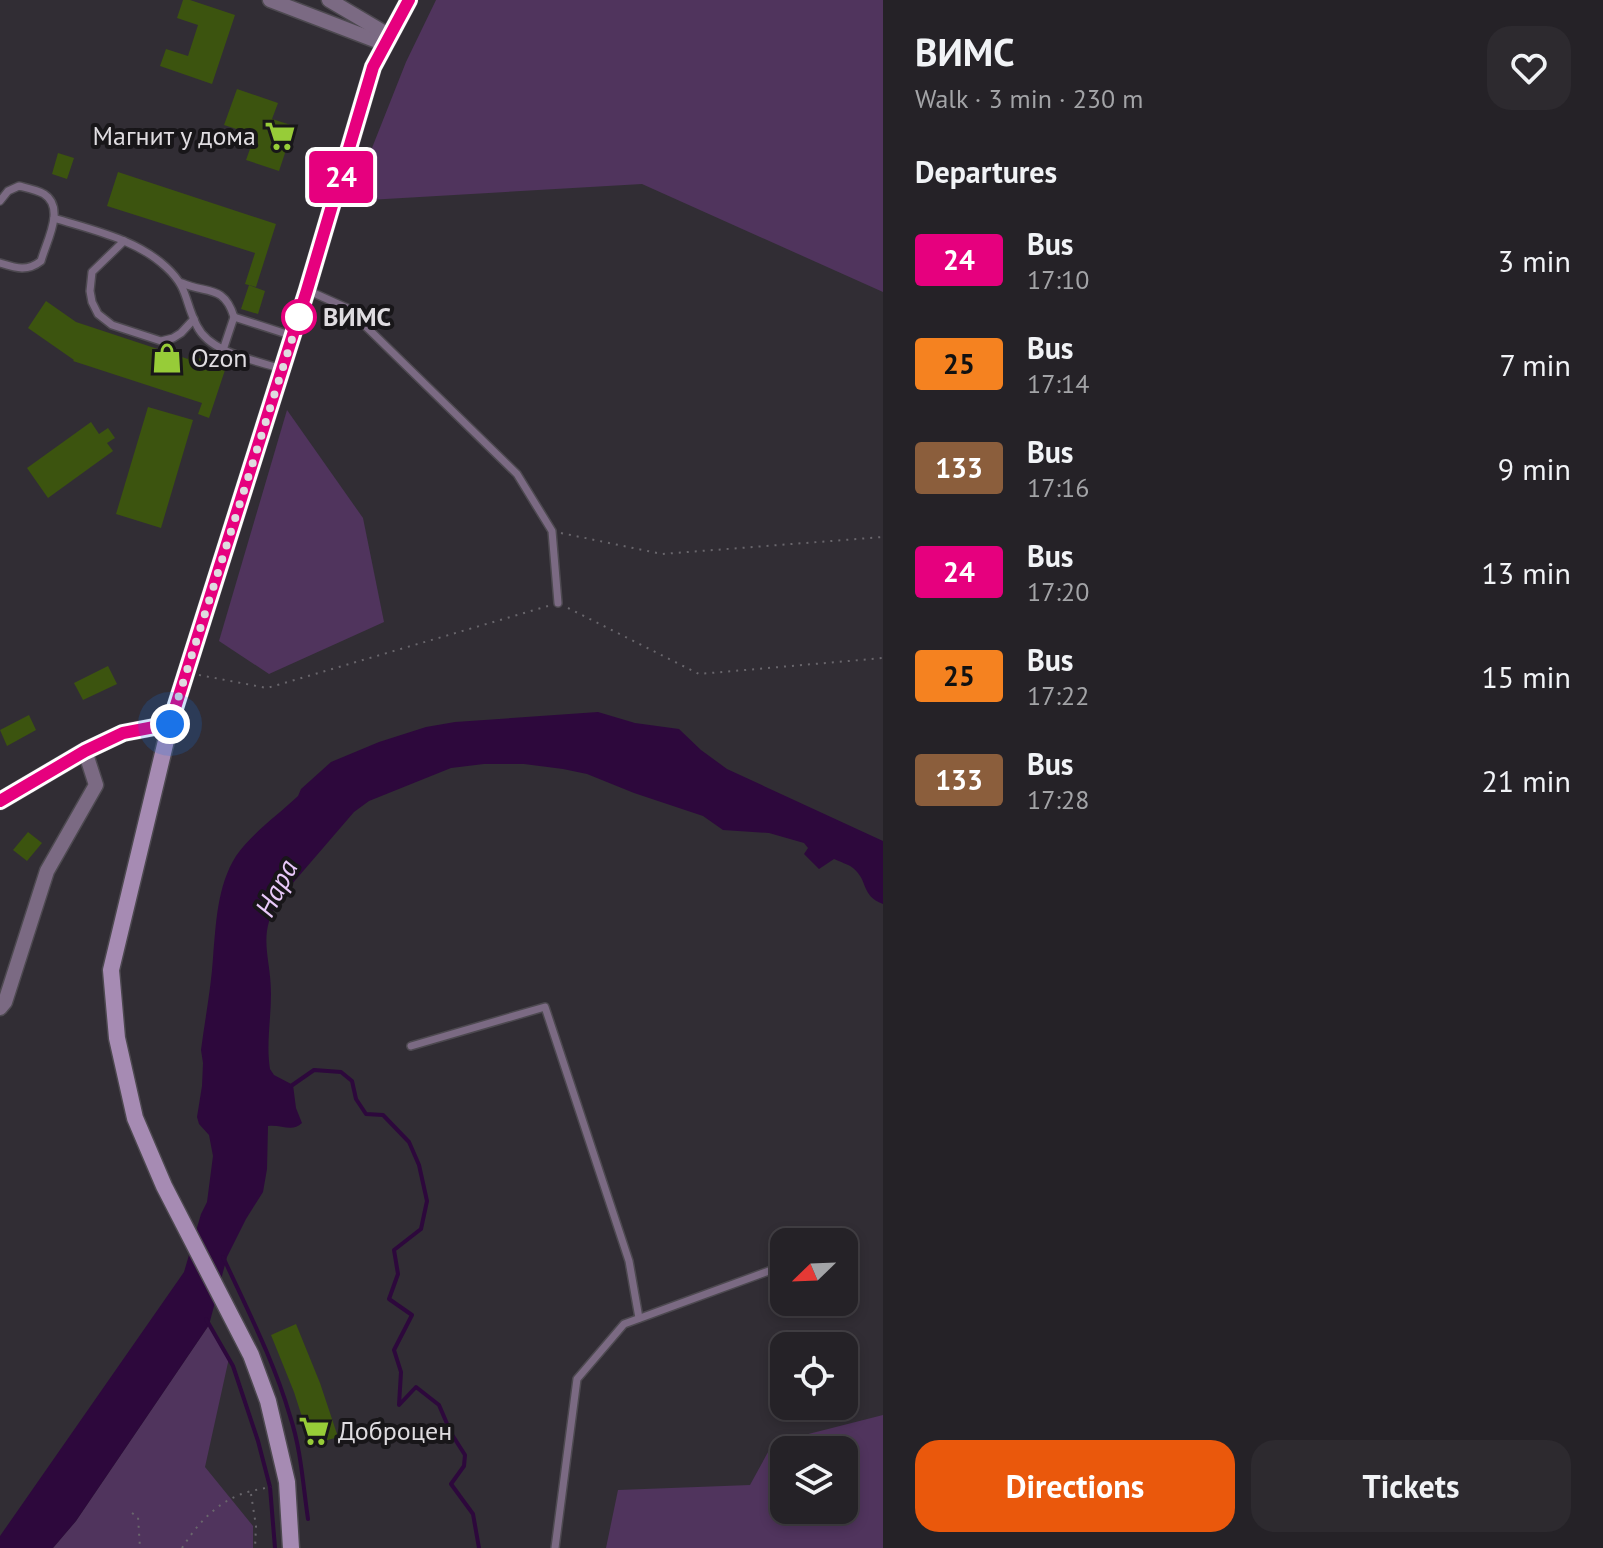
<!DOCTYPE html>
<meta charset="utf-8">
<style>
body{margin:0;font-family:"PT Sans",sans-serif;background:#2d2a2f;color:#f1f3f6;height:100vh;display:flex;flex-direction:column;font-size:30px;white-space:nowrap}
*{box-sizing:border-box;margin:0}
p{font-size:26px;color:#a3a4a7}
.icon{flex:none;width:44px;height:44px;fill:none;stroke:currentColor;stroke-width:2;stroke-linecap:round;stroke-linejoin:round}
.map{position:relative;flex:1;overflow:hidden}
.sheet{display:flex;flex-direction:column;background:#252227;width:720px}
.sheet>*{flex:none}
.badge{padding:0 16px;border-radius:6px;font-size:28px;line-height:52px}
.needle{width:52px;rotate:247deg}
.buttons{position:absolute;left:770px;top:1228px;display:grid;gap:16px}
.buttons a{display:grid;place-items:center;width:88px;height:88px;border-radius:16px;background:#252227;box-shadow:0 4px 12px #0003,0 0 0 2px #423f44;font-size:40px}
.you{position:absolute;width:40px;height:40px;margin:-20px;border:6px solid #fff;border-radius:50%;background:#1a73e8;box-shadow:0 0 0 12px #1a73e833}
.map>.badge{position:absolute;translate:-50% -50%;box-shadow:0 0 0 4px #fff}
h2{padding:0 32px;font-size:30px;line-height:72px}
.round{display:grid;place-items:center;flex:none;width:84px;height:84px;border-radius:24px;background:#2d2a2f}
.headline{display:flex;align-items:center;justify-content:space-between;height:136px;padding:0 32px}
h1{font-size:38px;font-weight:700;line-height:60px}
.primary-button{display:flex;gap:16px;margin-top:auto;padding:16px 32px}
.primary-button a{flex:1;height:92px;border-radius:24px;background:#ea580c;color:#fff;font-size:32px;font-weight:700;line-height:92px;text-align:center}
.primary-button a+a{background:#2d2a2f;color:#f1f3f6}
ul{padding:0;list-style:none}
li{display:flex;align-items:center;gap:24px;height:104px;padding:0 32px}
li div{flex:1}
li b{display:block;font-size:30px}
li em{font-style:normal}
li .badge{min-width:88px;font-weight:700;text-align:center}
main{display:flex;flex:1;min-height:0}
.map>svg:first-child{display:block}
.green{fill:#50345d;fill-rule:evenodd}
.water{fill:#2d083c}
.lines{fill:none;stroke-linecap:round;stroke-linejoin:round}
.stream{stroke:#2d083c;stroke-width:4}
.building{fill:#3c540f}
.lane-casing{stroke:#4d4950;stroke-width:10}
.street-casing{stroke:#4d4950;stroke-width:17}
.secondary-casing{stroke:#4d4950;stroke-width:19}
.path{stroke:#69666c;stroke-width:2;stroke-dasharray:2 6;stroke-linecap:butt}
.lane{stroke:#7b6a83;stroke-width:7}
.street{stroke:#7b6a83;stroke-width:14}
.secondary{stroke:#a68bb3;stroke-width:16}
.line-casing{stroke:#fff;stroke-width:18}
.line{stroke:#e6007e;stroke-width:12}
.walk{stroke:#dfdce0;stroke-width:8;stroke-dasharray:0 14.4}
.stop-dot{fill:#fff;stroke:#e6007e;stroke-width:4}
.labels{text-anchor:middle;stroke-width:8;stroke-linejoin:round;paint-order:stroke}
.poi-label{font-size:26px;fill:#dfdce0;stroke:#181619;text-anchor:start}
.stop-label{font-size:26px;font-weight:bold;fill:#dfdce0;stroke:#181619;text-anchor:start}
.water-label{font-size:28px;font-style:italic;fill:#e9c9fa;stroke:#181619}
</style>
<main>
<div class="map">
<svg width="883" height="1548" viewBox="0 0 883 1548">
<rect width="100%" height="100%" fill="#312d34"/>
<g class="green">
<polygon points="436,0 883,0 883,292 642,184 351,201 406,62"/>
<polygon points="287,410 363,518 384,622 269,674 219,641"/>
<polygon points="209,1325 229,1358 205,1467 253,1526 253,1548 53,1548 76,1521"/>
<path d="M883,1415V1548H606L618,1490L750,1485L773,1443ZM844,1450V1510H784V1450Z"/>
</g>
<path class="water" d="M598,712L635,723L679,729L701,750L727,769L883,841V904C860,895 869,881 853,868C848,864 840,862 834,859L819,869L804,854L808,848L804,843L769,833L723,830L703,816L634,793L587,774L563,769L524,764H484L451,768L369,801L354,812L280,898C256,936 271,955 271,994C271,1019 266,1045 270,1069L274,1075L293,1085L296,1108L302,1123C292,1133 281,1124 268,1126L267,1169L263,1192L246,1219L227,1257L209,1325L76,1521L53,1548H0V1536L184,1272L201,1214L207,1202L213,1156L209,1135L199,1124L197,1117L202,1086L203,1063L201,1050C205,1019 211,989 213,958C216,924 217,886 236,856C252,833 278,815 298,796L301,789L331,762L379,742L426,727L455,722Z"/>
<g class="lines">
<g class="stream">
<polyline points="291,1086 314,1070 341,1072 352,1081 356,1099 366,1114 383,1115 409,1142 419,1165 427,1201 421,1229 394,1250 398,1274 389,1299 412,1315 394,1350 401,1372 399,1405 416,1387 439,1405 451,1433 465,1455 464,1466 451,1484 473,1514 479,1548"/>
<path d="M223,1257C247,1309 274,1361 290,1416C301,1449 303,1485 308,1519"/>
<polyline points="206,1319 233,1366 258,1441 270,1487 275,1548"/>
</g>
</g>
<g class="building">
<polygon points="183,0 190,0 235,15 212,84 160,66 166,49 188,56 198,25 177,18"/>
<polygon points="237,89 278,103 272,119 294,126 279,171 246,160 255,135 224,125"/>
<polygon points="58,153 74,158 67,179 52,174"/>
<polygon points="118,172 276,224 256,287 245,284 255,253 107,206"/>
<polygon points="249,285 265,291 258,314 241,309"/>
<polygon points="46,301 76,322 188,359 189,355 226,367 209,418 198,414 202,403 73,361 74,360 28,328"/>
<polygon points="148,407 193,420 161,528 116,514"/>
<polygon points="91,422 99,434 108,428 115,438 107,443 113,451 48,498 27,468"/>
<polygon points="108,666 117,684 83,700 74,683"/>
<polygon points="29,715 36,730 7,746 0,730"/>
<polygon points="28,832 42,843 27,861 13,850"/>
<polygon points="296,1324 320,1383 338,1437 311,1445 294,1392 271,1335"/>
</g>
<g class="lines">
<g class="lane-casing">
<g id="lane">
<path d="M0,201L8,191L19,186C27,188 37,190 44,194C66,208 46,242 41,261C27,272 16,268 0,263"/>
<path d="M54,218C92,230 136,239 166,267C189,288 184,301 197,326C210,353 255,360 282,369"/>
<polyline points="124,241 92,272 90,291 92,302 98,314 112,325 161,341 173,338 181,333 194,319"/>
<path d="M182,283C206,294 224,284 234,317"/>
<polyline points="307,290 347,308 517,474 552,531 558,603"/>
<polyline points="223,350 234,317 293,336"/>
<polyline points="411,1046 545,1007 629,1261 639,1318"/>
<polyline points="555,1548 577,1379 624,1324 777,1268"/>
</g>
</g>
<g class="street-casing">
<g id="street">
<polyline points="270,0 385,44"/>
<polyline points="329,0 390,36"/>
<polyline points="0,1008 5,1002 47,871 96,785 85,751"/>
</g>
</g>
<g class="secondary-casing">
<g id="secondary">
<polyline points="170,724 111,970 117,1038 135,1118 164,1186 251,1355 268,1401 287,1482 291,1548"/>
<polyline points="0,801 85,751 123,733 170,724 307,290 373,67 409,0"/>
</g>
</g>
<g class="path">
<polyline points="561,533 662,554 883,537"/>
<polyline points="568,608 699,674 883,658"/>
<polyline points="199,675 267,688 548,606"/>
<polyline points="251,1494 256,1526 255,1548"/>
<polyline points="132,1513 138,1517 140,1548"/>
<path d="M182,1548C196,1526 214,1505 239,1495C249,1491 260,1489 271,1487"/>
</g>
<use href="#lane" class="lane"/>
<use href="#street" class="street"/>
<use href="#secondary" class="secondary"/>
</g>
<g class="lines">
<g class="line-casing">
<polyline id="line" points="0,801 85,751 123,733 170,724 307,290 373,67 409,0"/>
</g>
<use href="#line" class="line"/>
<polyline class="walk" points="170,724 299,317"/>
</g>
<defs>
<g id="supermarket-bare" transform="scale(2.4)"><path d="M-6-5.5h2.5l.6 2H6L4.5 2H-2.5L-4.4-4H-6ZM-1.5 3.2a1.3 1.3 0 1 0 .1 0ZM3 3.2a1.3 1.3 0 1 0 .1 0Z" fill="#97cc38" stroke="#181619" stroke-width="2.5" paint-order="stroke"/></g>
<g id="shop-bare" transform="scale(2.4)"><path d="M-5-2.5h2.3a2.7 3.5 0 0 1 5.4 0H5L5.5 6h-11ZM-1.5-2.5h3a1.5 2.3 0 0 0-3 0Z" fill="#97cc38" stroke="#181619" stroke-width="2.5" paint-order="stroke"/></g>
</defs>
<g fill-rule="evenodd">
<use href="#supermarket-bare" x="280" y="136"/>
<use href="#shop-bare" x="167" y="358"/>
<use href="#supermarket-bare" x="314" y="1431"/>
</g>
<circle class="stop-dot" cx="299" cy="317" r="16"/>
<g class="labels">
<g class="poi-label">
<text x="256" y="145" text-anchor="end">Магнит у дома</text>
<text x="191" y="367">Ozon</text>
<text x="338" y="1440">Доброцен</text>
</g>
<g class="stop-label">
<text x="323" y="326">ВИМС</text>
</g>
<g class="water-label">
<text transform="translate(276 888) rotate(-63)" y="10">Нара</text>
</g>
</g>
</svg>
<div class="buttons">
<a><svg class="needle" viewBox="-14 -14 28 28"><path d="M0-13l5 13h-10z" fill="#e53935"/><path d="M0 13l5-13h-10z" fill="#a3a4a7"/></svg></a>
<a><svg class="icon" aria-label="locate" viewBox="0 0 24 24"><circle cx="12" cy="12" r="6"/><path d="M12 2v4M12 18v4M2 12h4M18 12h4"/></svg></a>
<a><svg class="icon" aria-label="layers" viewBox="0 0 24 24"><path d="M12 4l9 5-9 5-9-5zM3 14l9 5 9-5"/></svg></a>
</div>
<div class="you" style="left:170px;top:724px"></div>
<b class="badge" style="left:341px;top:177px;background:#e6007e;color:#fff">24</b>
</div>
<section class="sheet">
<div class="headline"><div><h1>ВИМС</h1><p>Walk · 3 min · 230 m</p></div><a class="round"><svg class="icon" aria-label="heart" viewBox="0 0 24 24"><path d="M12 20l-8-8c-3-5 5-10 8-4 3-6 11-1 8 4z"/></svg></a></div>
<h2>Departures</h2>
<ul>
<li><span class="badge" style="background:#e6007e;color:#fff">24</span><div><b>Bus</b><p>17:10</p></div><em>3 min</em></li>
<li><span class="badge" style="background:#f58220;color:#111">25</span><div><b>Bus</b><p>17:14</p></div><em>7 min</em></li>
<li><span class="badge" style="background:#8b5e3c;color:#fff">133</span><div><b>Bus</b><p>17:16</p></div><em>9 min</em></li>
<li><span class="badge" style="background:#e6007e;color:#fff">24</span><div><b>Bus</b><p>17:20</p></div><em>13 min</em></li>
<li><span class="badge" style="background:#f58220;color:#111">25</span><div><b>Bus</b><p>17:22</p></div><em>15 min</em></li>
<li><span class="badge" style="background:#8b5e3c;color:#fff">133</span><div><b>Bus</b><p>17:28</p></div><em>21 min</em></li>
</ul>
<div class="primary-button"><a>Directions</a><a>Tickets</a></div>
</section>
</main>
